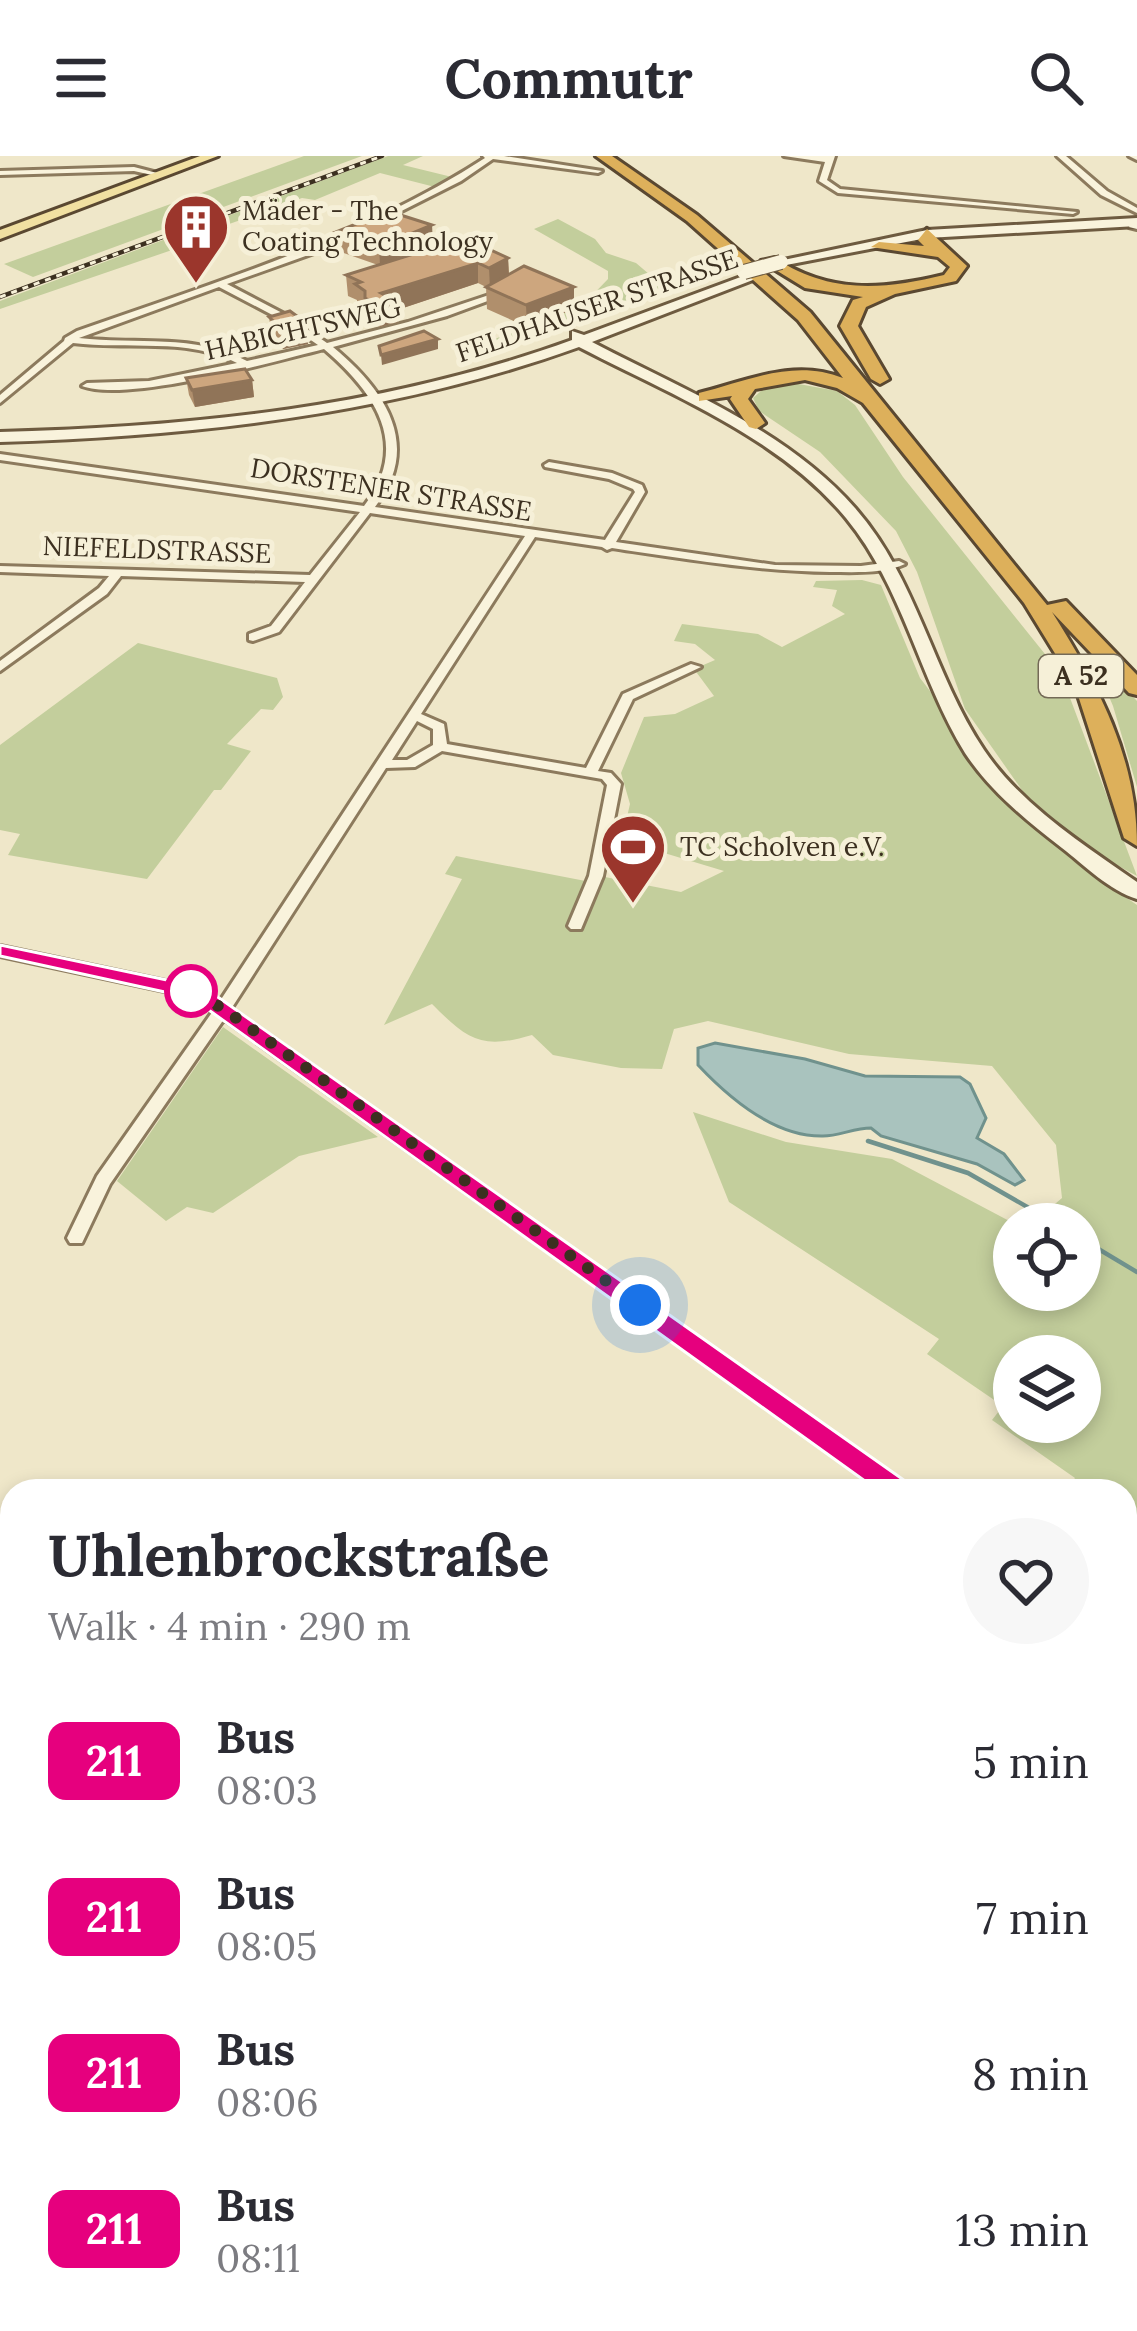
<!DOCTYPE html>
<meta charset="utf-8">
<style>
body{margin:0;font-family:Lora,serif;background:#f7f7f7;color:#2b2b33;height:100vh;display:flex;flex-direction:column;font-size:45px;white-space:nowrap}
*{box-sizing:border-box;margin:0}
p{font-size:39px;color:#7c7c81}
.icon{flex:none;width:66px;height:66px;fill:none;stroke:currentColor;stroke-width:2;stroke-linecap:round;stroke-linejoin:round}
.map{position:relative;flex:1;overflow:hidden}
.sheet{position:absolute;left:0px;top:1323px;width:1137px;height:852px;display:flex;flex-direction:column;background:#fff;border-radius:36px 36px 0 0;box-shadow:0 6px 18px #0003}
.sheet>*{flex:none}
.badge{padding:0 24px;border-radius:18px;font-size:42px;line-height:78px}
.fabs{position:absolute;left:993px;top:1047px;display:grid;gap:24px}
.fabs a{display:grid;place-items:center;width:108px;height:108px;border-radius:50%;background:#fff;box-shadow:0 6px 18px #0003;font-size:60px}
.you{position:absolute;width:60px;height:60px;margin:-30px;border:9px solid #fff;border-radius:50%;background:#1a73e8;box-shadow:0 0 0 18px #1a73e833}
.map>.badge{position:absolute;translate:-50% -50%;box-shadow:0 0 0 6px #fff}
.round{display:grid;place-items:center;flex:none;width:126px;height:126px;border-radius:63px;background:#f7f7f7}
.head{display:flex;align-items:center;justify-content:space-between;height:204px;padding:0 48px}
h1{font-size:57px;font-weight:700;line-height:90px}
ul{padding:0;list-style:none}
li{display:flex;align-items:center;gap:36px;height:156px;padding:0 48px}
li div{flex:1}
li b{display:block;font-size:45px}
li em{font-style:normal}
li .badge{min-width:132px;font-weight:700;text-align:center}
header{display:flex;justify-content:space-between;align-items:center;height:156px;padding:0 48px;background:#fff;font-size:54px;font-weight:700}
.map>svg:first-child{display:block}
.green{fill:#c3ce9c;fill-rule:evenodd}
.water{fill:#a9c3be;stroke:#70928d;stroke-width:3}
.lines{fill:none;stroke-linecap:round;stroke-linejoin:round}
.stream{stroke:#70928d;stroke-width:4.5}
.street-casing{stroke:#8c7a5d;stroke-width:6}
.secondary-casing{stroke:#6e5b40;stroke-width:6}
.primary-casing{stroke:#5a4831;stroke-width:6}
.highway-casing{stroke:#5a4831;stroke-width:6}
.street{fill:#f9f3dc;fill-rule:evenodd}
.secondary{fill:#f9f3dc;fill-rule:evenodd}
.primary{fill:#f1e0a1;fill-rule:evenodd}
.highway{fill:#ddb05b;fill-rule:evenodd}
.rail-casing{stroke:#3c3020;stroke-width:4.5}
.rail{stroke:#f6f0d8;stroke-width:3;stroke-dasharray:6;stroke-linecap:butt}
.secondary-bridge-casing{stroke:#6e5b40;stroke-width:16;stroke-linecap:butt}
.secondary-bridge{stroke:#f9f3dc;stroke-width:14}
.wall{fill:#b08f6c}
.shaded-wall{fill:#907458}
.building{fill:#cda67e;stroke:#907458;stroke-width:3}
.line{fill:#e6007e;stroke:#fff;stroke-width:3}
.walk{stroke:#3c3020;stroke-width:12;stroke-dasharray:0 21.6}
.stop-dot{fill:#fff;stroke:#e6007e;stroke-width:6}
.labels{text-anchor:middle;stroke-width:10;stroke-linejoin:round;paint-order:stroke}
.far-poi-label{font-size:27px;fill:#3c3020;stroke:#f6f0d8;text-anchor:start}
.far-street-label{font-size:27px;fill:#3c3020;stroke:#f6f0d8}
.shield{fill:#f6f0d8;stroke:#746a57;stroke-width:3}
.shield-label{font-size:27px;font-weight:bold;fill:#3c3020}
</style>
<header><svg class="icon" aria-label="menu" viewBox="0 0 24 24"><path d="M4 6h16M4 12h16M4 18h16"/></svg>Commutr<svg class="icon" aria-label="search" viewBox="0 0 24 24"><circle cx="10" cy="10" r="6"/><path d="M15 15l6 6"/></svg></header>
<div class="map">
<svg width="1137" height="2175" viewBox="0 0 1137 2175">
<rect width="100%" height="100%" fill="#efe7c9"/>
<g class="green">
<polygon points="304,0 362,0 33,121 4,108"/>
<polygon points="388,0 423,0 403,9 452,21 435,31 380,17 315,44 302,42 201,78 207,82 0,153 0,145"/>
<polygon points="558,63 595,83 606,97 636,107 656,124 725,102 730,105 470,204 467,201 482,195 476,190 582,150 608,123 608,115 534,73"/>
<polygon points="788,226 837,235 855,249 903,321 1061,518 1137,720 1085,692 1024,637 965,553 917,416 896,375 820,296 759,255 753,242 767,230"/>
<path d="M862,424L881,429L920,522L1033,669L1076,707L1137,749V1467L1125,1458V1335H1066L1075,1322L992,1264L1003,1250L927,1198L939,1183L729,1046L693,956L786,986L892,1003L1015,1068L1014,1134H1080V1068H1031L1062,1042L1056,989L992,910L849,898L708,865L674,873L662,913L621,912L553,899L532,879C481,894 468,884 432,848L384,869L462,723L445,718L456,700L601,728L605,721L681,736L724,715L661,696L617,704L630,648L621,617L644,561L675,558L714,540L694,513L715,504L695,488L674,485L682,468L758,478L782,491L845,458L832,450L837,434L813,431L816,425ZM1014,1200H1080V1266H1014Z"/>
<polygon points="138,487 277,522 283,541 273,554 261,553 227,588 251,595 221,634 214,634 147,723 8,699 20,678 0,674 0,589"/>
<polygon points="1091,498 1137,545 1137,631 1113,550"/>
<polygon points="223,871 378,981 299,1000 213,1057 187,1051 166,1065 117,1025"/>
</g>
<path class="water" d="M715,887L805,903L865,920L960,921L970,928L986,962L977,982L1004,998L1024,1024L1015,1029L977,1008L881,980L871,972C854,972 839,980 823,980C774,981 729,942 698,909V892Z"/>
<g class="lines">
<g class="stream">
<polyline points="868,985 968,1017 1057,1068"/>
<polyline points="1080,1082 1137,1116"/>
</g>
<g class="street-casing">
<g id="street">
<path d="M483,0H504L602,15L598,17L493,3L461,25L328,92L227,128L288,160L327,187L408,166L504,134L512,136L447,160L333,191C385,234 423,289 375,351L605,384L635,336L633,333L609,323L545,311L544,309L549,306L612,317L642,329L645,336L616,386L775,409L861,410L899,405L905,408C883,418 854,416 830,416C757,415 685,403 612,392L607,394L602,391L535,381L421,558L444,568L447,588L586,612L623,538L691,508L701,511L633,543L598,615L611,617L621,628L603,720L581,773H571L568,770L589,720L607,629L602,623L442,595L415,611L386,612L231,853L906,1329L909,1335H883L224,863L110,1028L82,1087H70L67,1082L97,1020L213,855L193,841L0,800V790L198,832L220,845L525,380L370,357L279,476L253,485L249,484V478L271,470L305,426L121,420L107,438L0,515V505L99,432L109,420L0,416V410L310,419L360,356L0,304V298L364,350C412,288 374,236 324,193C272,206 127,247 82,230L87,227L149,225L237,207C188,181 127,194 73,187L0,247V239L64,185L65,182L77,175C216,126 360,83 485,2ZM219,131L282,164L318,189L247,205C195,177 136,189 79,182ZM417,565L433,573V589L407,604H392Z"/>
<polygon points="784,0 835,0 827,24 840,33 1077,56 1073,58 838,37 819,25 825,6"/>
<polygon points="1057,0 1066,0 1107,35 1137,52 1137,57 1101,39"/>
<polygon points="1129,0 1137,0 1137,4"/>
<polygon points="134,11 165,19 161,21 134,15 0,19 0,15"/>
<polygon points="1137,67 1137,73 1129,71 1130,69"/>
<polygon points="1125,1489 1137,1495 1137,1519 1125,1512"/>
</g>
</g>
<g class="secondary-casing">
<g id="secondary">
<polygon points="1137,62 1137,70 927,82 781,110 774,106 927,74"/>
<path d="M746,119L758,122L592,186C683,234 786,273 855,352C917,422 933,518 984,594C1021,649 1084,689 1137,726V743C1110,735 1084,709 1062,692C1027,665 990,635 965,597C919,522 903,431 846,362C778,280 671,239 579,191C393,258 197,280 0,286V276C194,271 388,251 572,184V175L584,179Z"/>
</g>
</g>
<g class="primary-casing">
<polygon id="primary" points="200,0 218,0 0,83 0,74"/>
</g>
<g class="highway-casing">
<g id="highway">
<path d="M596,0H612L697,59L810,156L1047,449L1066,445L1137,519V539L1129,537L1052,456C1098,529 1137,601 1137,690L1124,682L1075,530L1024,447L863,247L837,232L805,224L755,233L748,243L765,267L756,273L749,271L730,243L732,240L699,245V237C747,225 794,202 843,222L798,164L687,65Z"/>
<path d="M927,73L967,110L956,125L895,138L866,151L858,170L889,223L880,228L871,223L840,170L853,144L863,141L805,132L761,105L775,102C829,138 883,134 944,119L950,111L938,101L871,91L879,86L924,90L918,84Z"/>
</g>
</g>
<use href="#street" class="street"/>
<use href="#secondary" class="secondary"/>
<use href="#primary" class="primary"/>
<use href="#highway" class="highway"/>
<g class="rail-casing">
<polyline id="rail" points="0,141 382,0"/>
</g>
<use href="#rail" class="rail"/>
<g class="secondary-bridge-casing">
<polyline id="secondary-bridge" points="744,116 781,106"/>
</g>
<use href="#secondary-bridge" class="secondary-bridge"/>
</g>
<g class="wall">
<polygon points="336,76 433,87 392,105 508,102 509,118 574,153 527,171 487,153 486,131 478,127 397,154 398,166 380,171 367,164 366,155 357,149 357,144 348,140 346,119 378,109 338,95"/>
<polygon points="269,161 308,188 283,193 272,183"/>
<polygon points="186,222 252,224 254,241 195,251 189,239"/>
<polygon points="1137,1694 1137,1980 1125,2000 1125,1711"/>
</g>
<g class="shaded-wall">
<polygon points="432,69 433,87 380,109 379,91"/>
<polygon points="508,102 509,123 490,133 489,112"/>
<polygon points="478,107 478,127 397,154 398,166 380,171 378,149 381,137"/>
<polygon points="574,131 574,153 527,171 526,149"/>
<polygon points="305,166 308,188 283,193 280,171"/>
<polygon points="438,183 438,193 382,209 381,199"/>
<polygon points="252,224 254,241 195,251 192,234"/>
</g>
<g class="building">
<polygon points="388,55 432,69 379,91 336,76"/>
<polygon points="465,82 508,102 489,112 478,107 381,137 396,145 378,149 365,142 365,135 355,128 361,126 346,119"/>
<polygon points="524,110 574,131 526,149 486,131"/>
<polygon points="290,155 305,166 280,171 269,161"/>
<polygon points="424,175 438,183 381,199 379,190"/>
<polygon points="245,213 252,224 192,234 186,222"/>
<polygon points="1137,1701 1137,1980 1125,2000 1125,1719"/>
</g>
<polygon class="line" points="0,789 205,832 908,1327 912,1335 908,1343 890,1343 192,842 0,800"/>
<g class="lines">
<polyline class="walk" points="191,835 185,833 222,852 640,1149"/>
</g>
<defs>
<g id="building-pin" transform="scale(3.45)"><path d="M0 17L-7.5 6A9.5 9.5 0 1 1 7.5 6Z" fill="#9b362c" stroke="#f6f0d8"/><path d="M-4-6H4V6H1V3H-1V6H-4ZM-2.5-4.3h1.7v1.8h-1.7ZM.8-4.3h1.7v1.8H.8ZM-2.5-1h1.7V.8h-1.7ZM.8-1h1.7V.8H.8Z" fill="#fff"/></g>
<g id="stadium-pin" transform="scale(3.45)"><path d="M0 17L-7.5 6A9.5 9.5 0 1 1 7.5 6Z" fill="#9b362c" stroke="#f6f0d8"/><path d="M0-5a6.5 5 0 1 0 0 10a6.5 5 0 1 0 0-10ZM-3.5-1.8h7v3.6h-7Z" fill="#fff"/></g>
</defs>
<g fill-rule="evenodd">
<use href="#building-pin" x="196" y="71"/>
<use href="#stadium-pin" x="633" y="691"/>
</g>
<circle class="stop-dot" cx="191" cy="835" r="24"/>
<g class="labels">
<g class="far-poi-label">
<text x="242" y="64">Mäder - The<tspan x="242" dy="31">Coating Technology</tspan></text>
<text x="680" y="700">TC Scholven e.V.</text>
</g>
<g class="far-street-label">
<text transform="translate(597 150) rotate(-19)" y="9">FELDHAUSER STRASSE</text>
<text transform="translate(303 173) rotate(-13)" y="9">HABICHTSWEG</text>
<text transform="translate(391 334) rotate(9)" y="9">DORSTENER STRASSE</text>
<text transform="translate(157 394) rotate(2)" y="9">NIEFELDSTRASSE</text>
</g>
<rect class="shield" x="1039" y="499" width="84" height="42" rx="9"/>
<g class="shield-label">
<text x="1081" y="529">A 52</text>
</g>
</g>
</svg>
<div class="fabs">
<a><svg class="icon" aria-label="locate" viewBox="0 0 24 24"><circle cx="12" cy="12" r="6"/><path d="M12 2v4M12 18v4M2 12h4M18 12h4"/></svg></a>
<a><svg class="icon" aria-label="layers" viewBox="0 0 24 24"><path d="M12 4l9 5-9 5-9-5zM3 14l9 5 9-5"/></svg></a>
</div>
<div class="you" style="left:640px;top:1149px"></div>
<section class="sheet">
<div class="head"><div><h1>Uhlenbrockstraße</h1><p>Walk · 4 min · 290 m</p></div><a class="round"><svg class="icon" aria-label="heart" viewBox="0 0 24 24"><path d="M12 20l-8-8c-3-5 5-10 8-4 3-6 11-1 8 4z"/></svg></a></div>
<ul>
<li><span class="badge" style="background:#e6007e;color:#fff">211</span><div><b>Bus</b><p>08:03</p></div><em>5 min</em></li>
<li><span class="badge" style="background:#e6007e;color:#fff">211</span><div><b>Bus</b><p>08:05</p></div><em>7 min</em></li>
<li><span class="badge" style="background:#e6007e;color:#fff">211</span><div><b>Bus</b><p>08:06</p></div><em>8 min</em></li>
<li><span class="badge" style="background:#e6007e;color:#fff">211</span><div><b>Bus</b><p>08:11</p></div><em>13 min</em></li>
</ul>
</section>
</div>
